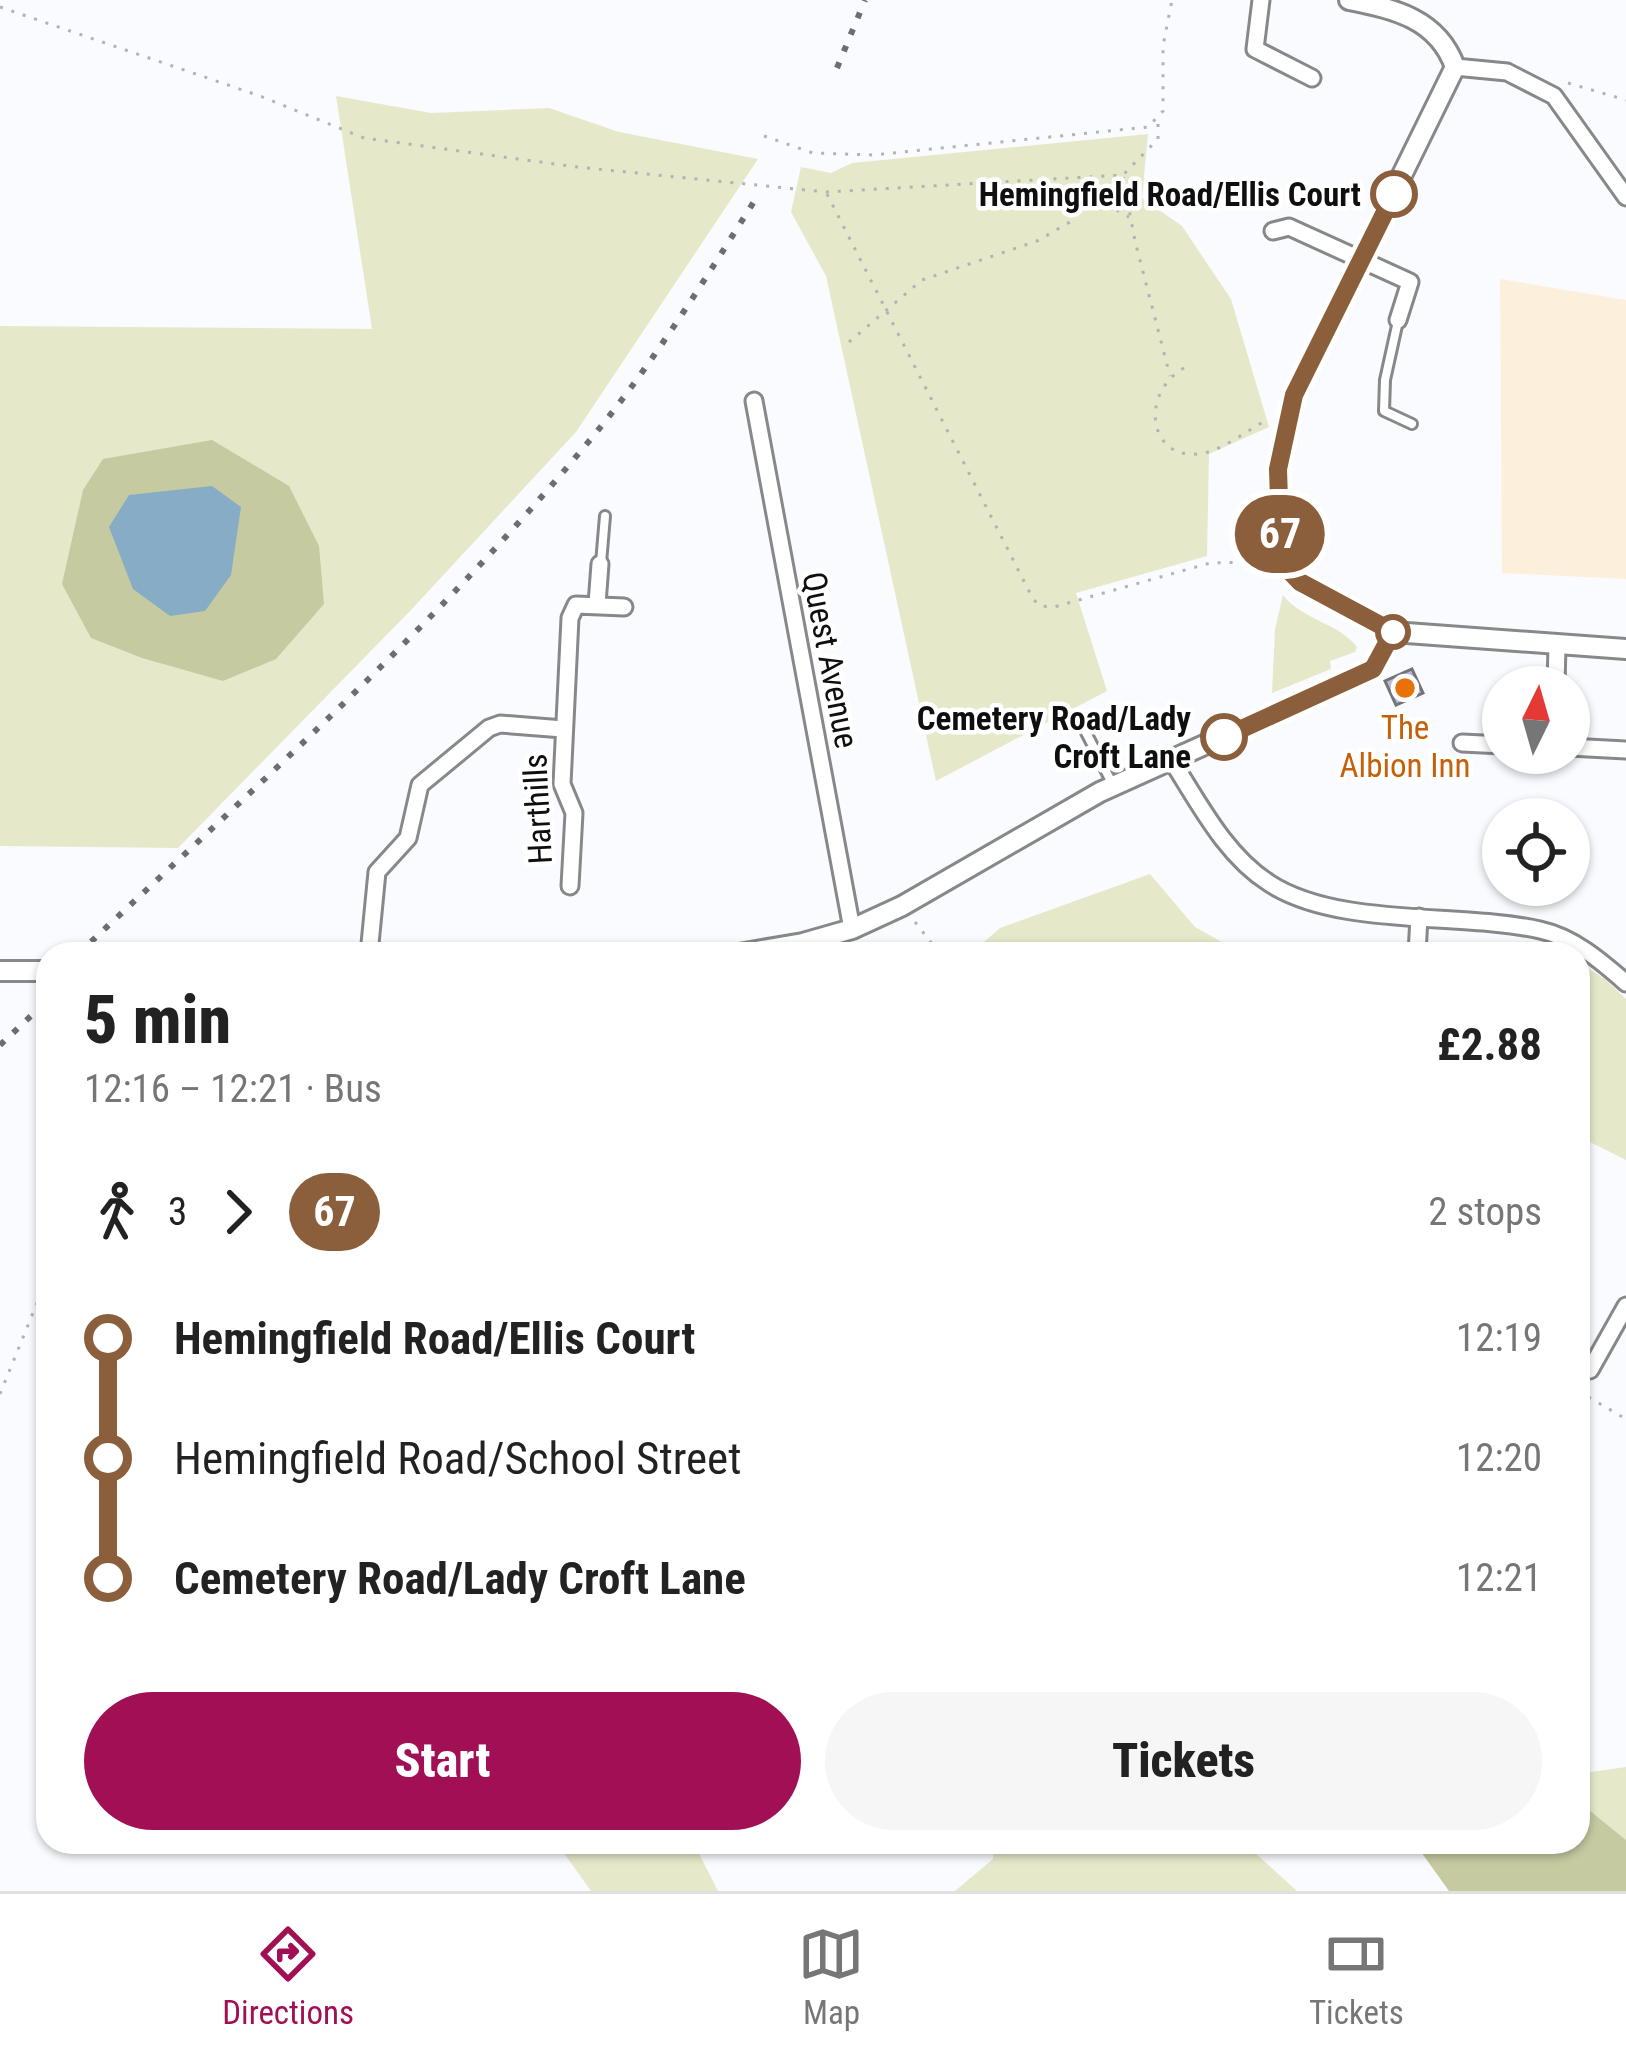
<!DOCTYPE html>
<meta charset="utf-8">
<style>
body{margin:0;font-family:"Roboto Condensed",sans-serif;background:#f6f6f6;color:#222;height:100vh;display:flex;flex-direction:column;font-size:45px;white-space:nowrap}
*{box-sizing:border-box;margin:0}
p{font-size:39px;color:#767676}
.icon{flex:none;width:66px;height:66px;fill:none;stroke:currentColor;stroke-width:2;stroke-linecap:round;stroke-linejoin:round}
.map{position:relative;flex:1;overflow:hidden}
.drawer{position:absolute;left:36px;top:942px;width:1554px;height:912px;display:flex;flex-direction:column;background:#fff;border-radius:36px;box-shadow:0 3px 9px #0004}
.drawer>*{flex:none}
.badge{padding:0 24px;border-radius:39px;font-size:42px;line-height:78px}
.needle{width:78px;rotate:5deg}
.fabs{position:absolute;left:1482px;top:666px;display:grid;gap:24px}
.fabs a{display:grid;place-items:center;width:108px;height:108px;border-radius:50%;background:#fff;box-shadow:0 3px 9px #0004;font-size:60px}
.map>.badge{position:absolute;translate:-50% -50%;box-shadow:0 0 0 6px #fff}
.legs{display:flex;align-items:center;gap:18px;height:132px;padding:0 48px;font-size:39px}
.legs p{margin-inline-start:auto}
.headline{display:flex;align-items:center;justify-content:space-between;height:204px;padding:0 48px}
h1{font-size:66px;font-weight:800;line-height:90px}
.action{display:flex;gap:24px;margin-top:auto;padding:24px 48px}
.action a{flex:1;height:138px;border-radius:72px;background:#a10f54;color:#fff;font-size:48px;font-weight:800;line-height:138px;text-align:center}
.action a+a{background:#f6f6f6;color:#222}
ul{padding:0 48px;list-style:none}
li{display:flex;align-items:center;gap:42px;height:120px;font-size:45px}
li i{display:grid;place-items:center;width:18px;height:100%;margin:0 15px;background:currentColor}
li i::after{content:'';width:30px;height:30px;margin:-15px;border:9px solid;border-radius:50%;background:#fff}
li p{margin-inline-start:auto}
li:first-child i{background:linear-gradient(#0000 50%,currentColor 0)}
li:last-child i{background:linear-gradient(currentColor 50%,#0000 0)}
.dock{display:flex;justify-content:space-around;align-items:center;height:168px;border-top:3px solid #e0e0e0;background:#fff;font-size:33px;color:#767676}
.dock a{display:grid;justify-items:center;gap:6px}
.dock .selected{color:#a10f54}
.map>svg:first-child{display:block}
.education{fill:#fcefdb}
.green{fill:#e5e9ca}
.forest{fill:#c5caa1}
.water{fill:#87acc6}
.building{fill:#bab6dd;stroke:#747376;stroke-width:3}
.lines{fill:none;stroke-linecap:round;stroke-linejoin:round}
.service-casing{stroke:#86888a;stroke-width:14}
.minor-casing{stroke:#86888a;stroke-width:21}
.tertiary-casing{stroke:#86888a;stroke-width:24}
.path{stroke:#b2b3b5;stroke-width:3;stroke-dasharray:3 9;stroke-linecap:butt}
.service{stroke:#fff;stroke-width:8}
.minor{stroke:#fff;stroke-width:15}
.tertiary{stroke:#fff;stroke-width:18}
.rail{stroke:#6d6d6f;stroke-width:6;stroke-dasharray:6 12;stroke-linecap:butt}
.line-1-casing{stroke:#fff;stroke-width:27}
.line-1{stroke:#8b5e3c;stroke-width:18}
.stop-1-dot{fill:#fff;stroke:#8b5e3c;stroke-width:6}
.food-dot{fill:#e8710a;stroke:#fff;stroke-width:4.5}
.labels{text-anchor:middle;stroke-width:9;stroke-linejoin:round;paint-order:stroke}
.stop-label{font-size:33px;font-weight:bold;fill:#0f0f10;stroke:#fff;text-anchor:end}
.street-label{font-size:33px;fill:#0f0f10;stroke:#fff}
.food-label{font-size:33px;fill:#c56008;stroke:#fff}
</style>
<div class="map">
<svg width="1626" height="1891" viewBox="0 0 1626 1891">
<rect width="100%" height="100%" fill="#f9fbfe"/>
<polygon class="education" points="1500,279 1626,300 1626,579 1502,573"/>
<g class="green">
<polygon points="336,96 431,113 549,108 619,132 758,159 576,432 411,610 178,848 0,846 0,326 372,329"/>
<polygon points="1148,134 1142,198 1182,226 1231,299 1269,427 1209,454 1207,556 1076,593 1107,691 936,781 826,276 791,212 801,167 831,173 852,163"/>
<path d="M1283,595C1302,620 1339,623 1357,647L1355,652L1330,661L1331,669L1272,693L1275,629Z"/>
<polygon points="1150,874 1195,927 1243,954 970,954 1000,928"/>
<polygon points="1578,962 1605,979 1626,999 1626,1160 1578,1136"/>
<polygon points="1626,1767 1626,1840 1578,1801 1578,1774"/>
<polygon points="556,1842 693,1842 718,1891 591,1891"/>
<polygon points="995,1842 1243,1842 1297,1891 955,1891 993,1859"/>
</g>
<g class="forest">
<polygon points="212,440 289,486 319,546 324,604 276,659 223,681 142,658 91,638 62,584 83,490 103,459"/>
<polygon points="1578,1801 1626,1840 1626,1891 1449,1891 1414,1842 1578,1842"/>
</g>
<polygon class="water" points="212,486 241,507 231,575 205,611 170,616 133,589 109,527 129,495"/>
<polygon class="building" points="1412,669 1423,693 1396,705 1385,681"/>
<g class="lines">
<g class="service-casing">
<g id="service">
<polyline points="1398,321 1385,380 1384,411 1412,424"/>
<polyline points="601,563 605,516"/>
<polyline points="1078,717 1113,785"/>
</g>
</g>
<g class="minor-casing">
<g id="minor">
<polyline points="1261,0 1255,49 1312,78"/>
<polyline points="1455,67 1507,72 1554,96 1626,197"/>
<polyline points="1273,231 1289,227 1410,282 1398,320"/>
<polyline points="754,401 852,929"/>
<polyline points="597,604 600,564"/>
<polyline points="1556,687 1557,645"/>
<polyline points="1462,743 1503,745"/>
<polyline points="1569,747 1626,750"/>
<path d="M1172,761C1199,803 1225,855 1269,883C1338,928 1460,912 1540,930C1573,937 1601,961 1626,983"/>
<polyline points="570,886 574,813 562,784 570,618 576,605 624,607"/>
<polyline points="369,954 377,872 408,838 420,785 489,728 500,724 563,729"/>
<polyline points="1417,954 1419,917"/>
<polyline points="1590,1370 1626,1306"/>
</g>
</g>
<g class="tertiary-casing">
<g id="tertiary">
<path d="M1349,0C1395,9 1438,19 1455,67L1294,395L1278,469L1281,562L1300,582L1393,632L1626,649"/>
<polyline points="739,954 803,943 852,929 902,906 1100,792 1373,669 1393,632"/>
<polyline points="0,971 48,971"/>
</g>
</g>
<g class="path">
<polyline points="0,7 260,96 364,138 577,167 826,192 1123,175 1158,139 1158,120"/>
<polyline points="1568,83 1626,100"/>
<polyline points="764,136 813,153 873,155 1148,127 1163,111 1163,46 1172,0"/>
<polyline points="1123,177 1135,241 1170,376"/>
<polyline points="827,194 1033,599 1040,606 1054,607 1210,563 1261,562"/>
<polyline points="1082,200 1111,207 1129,217"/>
<polyline points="849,342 922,280 1037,241 1070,222 1095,178"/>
<path d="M1184,368C1140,393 1148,459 1198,454C1221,452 1247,430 1267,420"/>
<polyline points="915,922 940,954"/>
<polyline points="1578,1391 1626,1419"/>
<polyline points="0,1394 37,1303 48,1126"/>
</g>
<use href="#service" class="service"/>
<use href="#minor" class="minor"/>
<use href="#tertiary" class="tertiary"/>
<g class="rail">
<polyline points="837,68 865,0"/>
<path d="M78,954C252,790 432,630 585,446C649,370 702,284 755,200"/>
<polyline points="0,1045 48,1000"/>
</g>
</g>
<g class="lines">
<g class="line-1-casing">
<polyline id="line-1" points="1224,737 1373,669 1393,632 1300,582 1281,562 1278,469 1294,395 1394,194"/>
</g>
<use href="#line-1" class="line-1"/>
</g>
<g class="stop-1-dot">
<circle cx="1394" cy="194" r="21"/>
<circle cx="1393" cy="632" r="15"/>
<circle cx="1224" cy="737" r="21"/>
</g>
<circle class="food-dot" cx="1405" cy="688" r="12"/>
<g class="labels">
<g class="stop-label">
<text x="1361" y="206">Hemingfield Road/Ellis Court</text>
<text x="1191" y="730">Cemetery Road/Lady<tspan x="1191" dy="38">Croft Lane</tspan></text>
</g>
<g class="street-label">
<text transform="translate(831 660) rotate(79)" y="12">Quest Avenue</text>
<text transform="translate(537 809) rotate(-93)" y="12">Harthills</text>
</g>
<g class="food-label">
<text x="1405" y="739">The<tspan x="1405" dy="38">Albion Inn</tspan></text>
</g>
</g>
</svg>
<div class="fabs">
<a><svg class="needle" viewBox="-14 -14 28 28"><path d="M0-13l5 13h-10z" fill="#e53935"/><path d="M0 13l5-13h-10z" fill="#767676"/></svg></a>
<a><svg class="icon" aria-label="locate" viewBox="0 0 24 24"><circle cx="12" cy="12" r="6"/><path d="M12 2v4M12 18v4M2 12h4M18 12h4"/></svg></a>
</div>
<b class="badge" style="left:1280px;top:534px;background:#8b5e3c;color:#fff">67</b>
<section class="drawer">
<div class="headline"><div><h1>5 min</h1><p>12:16 – 12:21 · Bus</p></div><b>£2.88</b></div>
<div class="legs"><svg class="icon" aria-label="walk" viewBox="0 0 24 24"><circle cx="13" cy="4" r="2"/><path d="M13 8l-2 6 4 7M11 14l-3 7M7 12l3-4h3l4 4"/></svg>3<svg class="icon" aria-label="forward" viewBox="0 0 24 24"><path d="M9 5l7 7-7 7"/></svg><b class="badge" style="background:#8b5e3c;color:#fff">67</b><p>2 stops</p></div>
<ul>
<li><i style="color:#8b5e3c"></i><b>Hemingfield Road/Ellis Court</b><p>12:19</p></li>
<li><i style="color:#8b5e3c"></i><span>Hemingfield Road/School Street</span><p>12:20</p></li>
<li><i style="color:#8b5e3c"></i><b>Cemetery Road/Lady Croft Lane</b><p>12:21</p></li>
</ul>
<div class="action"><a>Start</a><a>Tickets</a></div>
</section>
</div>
<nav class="dock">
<a class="selected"><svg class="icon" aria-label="directions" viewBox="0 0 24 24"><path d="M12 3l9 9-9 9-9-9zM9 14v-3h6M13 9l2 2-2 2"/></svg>Directions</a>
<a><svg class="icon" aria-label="map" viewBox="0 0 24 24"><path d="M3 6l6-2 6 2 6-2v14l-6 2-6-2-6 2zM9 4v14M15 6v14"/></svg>Map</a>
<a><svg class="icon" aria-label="tickets" viewBox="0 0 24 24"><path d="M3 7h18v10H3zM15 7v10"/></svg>Tickets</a>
</nav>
